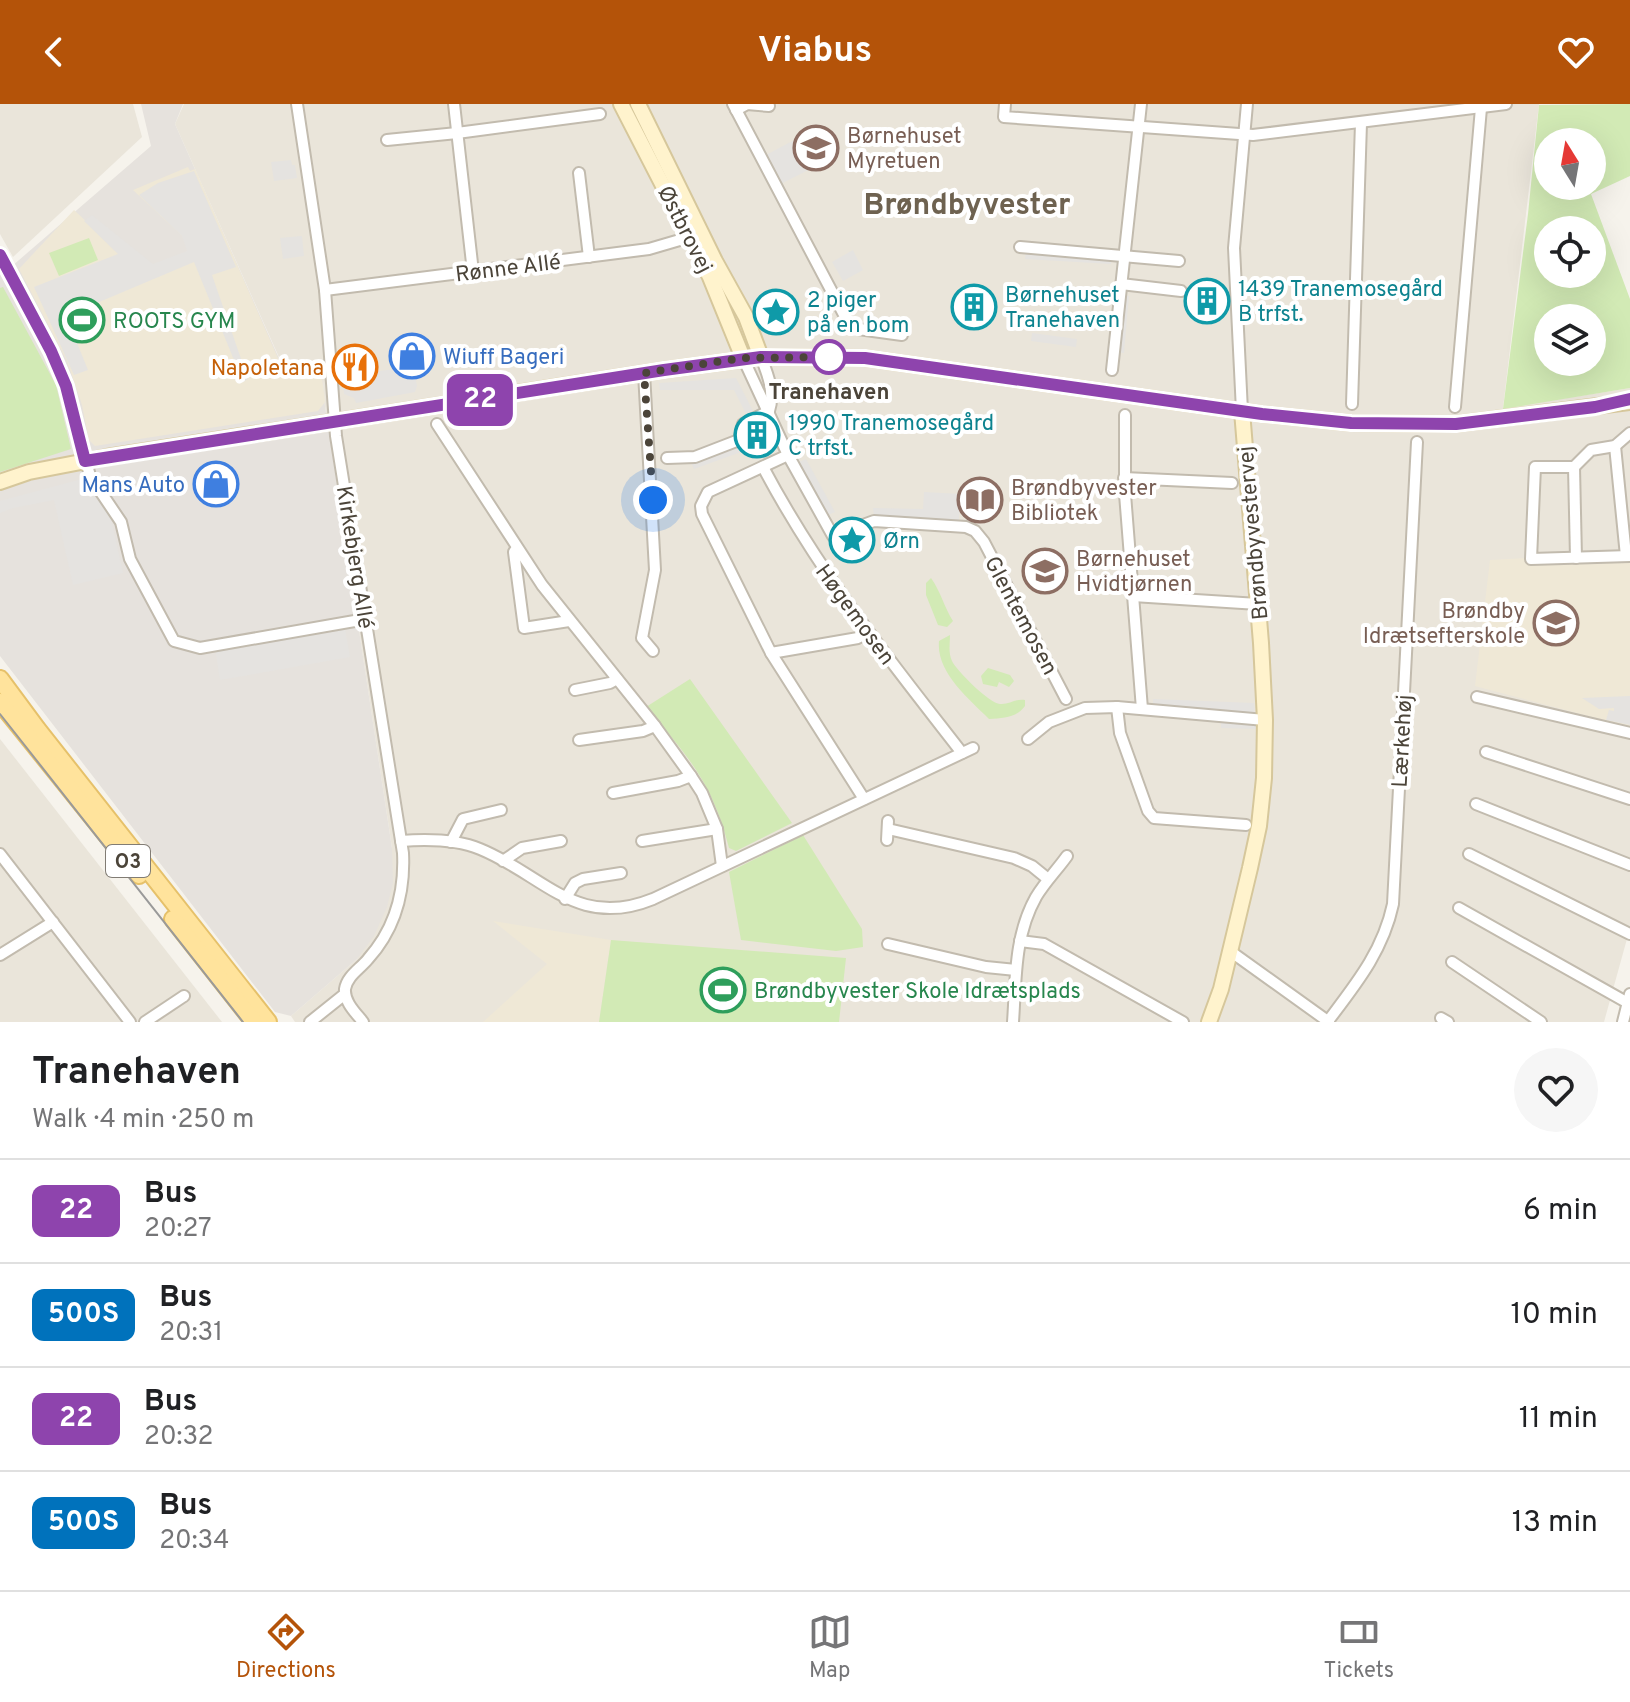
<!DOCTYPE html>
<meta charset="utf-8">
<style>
body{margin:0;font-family:Overpass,sans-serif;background:#f6f6f6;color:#202124;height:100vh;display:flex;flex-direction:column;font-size:30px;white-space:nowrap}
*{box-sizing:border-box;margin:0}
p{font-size:26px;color:#757577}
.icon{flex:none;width:44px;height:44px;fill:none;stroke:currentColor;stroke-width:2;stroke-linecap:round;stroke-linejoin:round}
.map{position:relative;height:918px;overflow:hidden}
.side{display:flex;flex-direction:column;background:#fff;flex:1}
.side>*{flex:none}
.badge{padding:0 16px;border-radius:12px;font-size:28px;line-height:52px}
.needle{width:52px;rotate:349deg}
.buttons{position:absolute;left:1534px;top:24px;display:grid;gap:16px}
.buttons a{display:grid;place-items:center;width:72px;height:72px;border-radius:50%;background:#fff;box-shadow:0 8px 32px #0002;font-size:40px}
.you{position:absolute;width:40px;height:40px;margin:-20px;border:6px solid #fff;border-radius:50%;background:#1a73e8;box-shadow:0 0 0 12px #1a73e833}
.map>.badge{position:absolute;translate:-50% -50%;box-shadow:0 0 0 4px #fff}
.round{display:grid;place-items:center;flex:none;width:84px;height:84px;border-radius:42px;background:#f6f6f6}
.head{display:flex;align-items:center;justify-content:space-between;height:136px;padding:0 32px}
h1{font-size:38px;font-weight:700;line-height:60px}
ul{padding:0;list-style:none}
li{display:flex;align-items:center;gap:24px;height:104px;padding:0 32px;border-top:2px solid #e0e0e0}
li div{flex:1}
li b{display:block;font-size:30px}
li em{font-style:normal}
li .badge{min-width:88px;font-weight:700;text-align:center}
header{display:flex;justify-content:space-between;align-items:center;height:104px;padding:0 32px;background:#b45309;color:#fff;font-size:36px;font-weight:700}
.tab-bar{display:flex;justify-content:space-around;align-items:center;height:112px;border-top:2px solid #e0e0e0;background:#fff;font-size:22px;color:#757577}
.tab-bar a{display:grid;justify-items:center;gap:4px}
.tab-bar .selected{color:#b45309}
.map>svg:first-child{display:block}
.residential{fill:#eae5da}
.industrial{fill:#e6e2dd}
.education{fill:#efe8d6}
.green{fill:#d2eab5;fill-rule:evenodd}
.parking{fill:#e5e3e0}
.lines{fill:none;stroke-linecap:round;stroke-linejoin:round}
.street-casing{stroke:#c2bbae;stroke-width:14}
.secondary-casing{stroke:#d6c79b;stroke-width:18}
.primary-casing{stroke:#e6c16a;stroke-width:20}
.street{stroke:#fff;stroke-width:10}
.secondary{stroke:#fff3cd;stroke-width:14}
.primary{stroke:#ffe39c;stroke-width:16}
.tram{stroke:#9a9a9a;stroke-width:2}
.line-casing{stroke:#fff;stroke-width:18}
.line{stroke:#8e44ad;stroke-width:12}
.walk{stroke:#4b4439;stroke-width:8;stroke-dasharray:0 14.4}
.stop-dot{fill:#fff;stroke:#8e44ad;stroke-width:4}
.labels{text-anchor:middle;stroke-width:8;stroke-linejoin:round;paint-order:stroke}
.shield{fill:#fff;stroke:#817c74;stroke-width:2}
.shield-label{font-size:20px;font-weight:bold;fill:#4b4439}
.education-label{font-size:22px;fill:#785e54;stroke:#fff;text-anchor:start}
.street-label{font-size:22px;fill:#4b4439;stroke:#fff}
.culture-label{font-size:22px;fill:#0d838f;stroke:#fff;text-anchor:start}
.leisure-label{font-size:22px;fill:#27864d;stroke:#fff;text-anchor:start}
.shop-label{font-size:22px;fill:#366cbe;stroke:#fff;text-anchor:start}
.food-label{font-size:22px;fill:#c56008;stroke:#fff;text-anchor:end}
.stop-label{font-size:22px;font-weight:bold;fill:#4b4439;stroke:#fff}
.district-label{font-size:30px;font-weight:bold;fill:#6e6250;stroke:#fff}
</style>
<header><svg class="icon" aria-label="back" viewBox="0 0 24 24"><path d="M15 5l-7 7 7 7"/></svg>Viabus<svg class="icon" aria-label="heart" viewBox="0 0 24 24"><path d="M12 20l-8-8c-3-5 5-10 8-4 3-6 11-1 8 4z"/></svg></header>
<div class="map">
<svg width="1630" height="918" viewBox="0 0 1630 918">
<rect width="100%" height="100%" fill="#f6f3ec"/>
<g class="residential">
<polygon points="0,0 133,0 142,33 13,153 0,130"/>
<polygon points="184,0 1539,0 1503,304 1630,284 1630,824 1604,918 295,918 291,912 357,855 392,744 325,302 322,265 286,269 175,20"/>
<polygon points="0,635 222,918 0,918"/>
</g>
<polygon class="industrial" points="141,0 183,0 175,20 285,268 322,264 325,302 392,744 393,779 387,803 374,832 357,855 291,912 275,908 0,552 0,162 4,169 151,42"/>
<g class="education">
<polygon points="188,63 190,67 195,65 285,270 321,265 325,298 318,307 95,342 89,336 82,301 67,257 19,165 74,106 133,161 140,174 193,150 182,132 133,86"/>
<polygon points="1630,448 1630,623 1475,582 1490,456"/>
<polygon points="493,817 611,836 599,918 483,918 547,860"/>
</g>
<g class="green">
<path d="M1630,0V72L1591,90L1630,195V284L1503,305L1528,110L1539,1ZM1548,38H1592V82H1548ZM1548,126H1592V170H1548ZM1548,214H1592V258H1548Z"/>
<polygon points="89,134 98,156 59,172 49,149"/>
<polygon points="3,183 56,281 71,345 0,368 0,184"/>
<path d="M931,474C941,488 944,503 953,517L947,523L938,521L926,491V479Z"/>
<path d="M950,531C950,540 948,548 952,557C956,566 990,600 1000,600C1009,601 1016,594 1025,596V602C1016,614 1004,614 989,615C968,594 936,568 939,537Z"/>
<polygon points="988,564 1010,571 1014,577 1009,583 999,578 997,583 983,580 981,572"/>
<path d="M690,575L792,719L736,747L729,744C713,680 688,652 646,603Z"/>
<polygon points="803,731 862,825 863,843 836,847 741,836 729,768"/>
<polygon points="611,836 846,854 839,918 599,918"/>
</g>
<g class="parking">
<polygon points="800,33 816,62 779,81 764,52"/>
<polygon points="291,56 292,61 295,61 297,74 274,77 271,58"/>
<polygon points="194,67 236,163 212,171 248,275 243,278 194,158 66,212 88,266 74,271 34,183 118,150 84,117 92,111 153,160 187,147 182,132 139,91 158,79"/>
<polygon points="302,132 304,152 283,155 280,134"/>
<polygon points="1026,144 1112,151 1111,160 1025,155"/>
<polygon points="853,146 863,166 843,177 832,158"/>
<polygon points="1120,191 1129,192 1124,249 1114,248"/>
<polygon points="1032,229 1077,235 1076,243 1031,237"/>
<polygon points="410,263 414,267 417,282 415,288 356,299 354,294 344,290 342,272"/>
<polygon points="736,274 753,307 746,310 734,286 660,286 659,279"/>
<polygon points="749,337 752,344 694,365 691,358"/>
<polygon points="806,355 835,408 828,411 799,358"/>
<polygon points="82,375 95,389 111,415 123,469 73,481 54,396 13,404 0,409 0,397"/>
<polygon points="924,388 961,390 958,425 875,421 873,404 923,405"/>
<polygon points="345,524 350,553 220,576 215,545"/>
<polygon points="1630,592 1630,621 1606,616 1609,606 1614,607 1614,604 1599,605 1582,594"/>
<polygon points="1153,595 1254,599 1256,625 1221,624 1221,613 1153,611"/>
</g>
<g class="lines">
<g class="street-casing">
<g id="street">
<path d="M297,0L325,186L336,332L403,749C405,789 395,825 368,855C360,865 347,872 345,885C344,898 356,909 363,918"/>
<polyline points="454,0 473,168"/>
<polyline points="733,0 851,224 902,231"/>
<polyline points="1005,0 1004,13 1253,31 1506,0"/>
<polyline points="736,6 747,0 769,2"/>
<polyline points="387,36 457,29 600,10"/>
<polyline points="579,69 589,153"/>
<polyline points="1020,143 1179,157"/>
<polyline points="0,151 51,247 66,282 90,372 121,418 130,455 174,537 200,544 366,515"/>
<polyline points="1121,180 1181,187"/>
<polyline points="325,186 649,145 690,133"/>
<path d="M761,253C768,271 775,288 769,307"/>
<polyline points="743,254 788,351 833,432 874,417 966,423 975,427 984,438 1066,595"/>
<polyline points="1112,266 1141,0"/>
<polyline points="644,269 655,466 642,534 653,547"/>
<polyline points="1352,300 1361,19"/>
<polyline points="1455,303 1481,4"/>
<polyline points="1242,307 1234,144 1247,0"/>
<polyline points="1125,311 1125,390 1142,605"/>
<polyline points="437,320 542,481 655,622 691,672 702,689 717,725 722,762"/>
<polyline points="1630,329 1615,342 1591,346 1574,363 1535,363 1531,455 1630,452"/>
<polyline points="1615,342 1626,452"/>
<polyline points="788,351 708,388 701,402 702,410 771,549 864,695"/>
<polyline points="667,354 695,353 739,336 743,320 769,307"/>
<path d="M763,363C819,469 889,555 962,649"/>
<polyline points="1574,363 1576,454"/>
<polyline points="1124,374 1232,379"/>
<polyline points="517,444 514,448 524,524 569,517"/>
<polyline points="1133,492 1258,500"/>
<polyline points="771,549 858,534 867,529"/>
<polyline points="575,586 610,579 617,575"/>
<polyline points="1477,593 1630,629"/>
<polyline points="1117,603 1120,629 1148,707 1154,714 1246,721"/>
<polyline points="1028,635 1049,618 1085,604 1117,603 1265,616"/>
<polyline points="579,636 643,627 655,622"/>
<polyline points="1486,648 1630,695"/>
<polyline points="613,689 678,677 691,672"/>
<polyline points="1476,700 1630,761"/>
<polyline points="888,725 1014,754 1032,762 1048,775"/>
<polyline points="887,736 888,717"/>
<path d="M401,737C427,735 456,735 480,745C544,771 577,826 653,795L973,644"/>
<polyline points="642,737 717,725"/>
<polyline points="451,738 463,715 501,706"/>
<polyline points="0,750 130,918"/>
<polyline points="1469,750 1630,830"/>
<polyline points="503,757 522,744 561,737"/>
<polyline points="565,795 575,779 583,775 621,769"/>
<polyline points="1459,804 1628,899"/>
<polyline points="1020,837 1044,840 1183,918"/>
<polyline points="888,840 986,863 1016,866"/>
<polyline points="1230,847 1329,918"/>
<polyline points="0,851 53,818"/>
<polyline points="1452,858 1541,918"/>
<polyline points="1441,914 1448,918"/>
<path d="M1328,917C1356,880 1383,847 1393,800L1417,338"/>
<polyline points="145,918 184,892"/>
<polyline points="310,918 345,890"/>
<path d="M1013,918C1016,876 1014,832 1036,793C1045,778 1057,766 1067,752"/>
<polyline points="1623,918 1630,890"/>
</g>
</g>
<g class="secondary-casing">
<g id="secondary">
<polyline points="621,0 710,173 743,254"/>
<polyline points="638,0 715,157 746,213 761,253"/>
<polyline points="0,378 29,368 107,353 664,266 761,253 865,254 1262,310 1351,319 1456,320 1630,298"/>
<polyline points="1209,918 1221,885 1250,764 1259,722 1264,674 1265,616 1261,539 1242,307"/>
</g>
</g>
<g class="primary-casing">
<g id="primary">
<polyline points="0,575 37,625 268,918"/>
<polyline points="0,598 139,771"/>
<polyline points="173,815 254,918"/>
</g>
</g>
<use href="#street" class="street"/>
<use href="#secondary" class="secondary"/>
<use href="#primary" class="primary"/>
<polyline class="tram" points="0,610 243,918"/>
</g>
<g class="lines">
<g class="line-casing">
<polyline id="line" points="0,151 51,247 66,282 85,357 664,266 761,253 865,254 1262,310 1351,319 1456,320 1595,303 1630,295"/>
</g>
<use href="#line" class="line"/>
<polyline class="walk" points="653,396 644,269 743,254 832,253 829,253"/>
</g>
<defs>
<g id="school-ring" transform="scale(2.3)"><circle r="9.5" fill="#fff" stroke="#8d6e63" stroke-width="1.5"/><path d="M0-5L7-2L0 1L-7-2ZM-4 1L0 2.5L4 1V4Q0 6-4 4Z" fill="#8d6e63"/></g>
<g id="building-ring" transform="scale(2.3)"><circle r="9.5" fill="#fff" stroke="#0f9aa8" stroke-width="1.5"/><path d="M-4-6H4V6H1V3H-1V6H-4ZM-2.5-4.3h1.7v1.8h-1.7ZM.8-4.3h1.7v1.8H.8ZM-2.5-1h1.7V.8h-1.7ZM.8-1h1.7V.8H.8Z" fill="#0f9aa8"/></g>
<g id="sight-ring" transform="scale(2.3)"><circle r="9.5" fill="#fff" stroke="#0f9aa8" stroke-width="1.5"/><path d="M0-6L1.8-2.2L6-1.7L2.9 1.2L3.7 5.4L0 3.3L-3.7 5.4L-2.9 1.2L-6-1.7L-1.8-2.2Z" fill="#0f9aa8"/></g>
<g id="stadium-ring" transform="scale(2.3)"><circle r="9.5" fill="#fff" stroke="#2e9e5b" stroke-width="1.5"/><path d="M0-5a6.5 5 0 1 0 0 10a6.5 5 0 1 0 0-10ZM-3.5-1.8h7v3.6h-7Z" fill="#2e9e5b"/></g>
<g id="shop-ring" transform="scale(2.3)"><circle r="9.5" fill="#fff" stroke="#3f7fe0" stroke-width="1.5"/><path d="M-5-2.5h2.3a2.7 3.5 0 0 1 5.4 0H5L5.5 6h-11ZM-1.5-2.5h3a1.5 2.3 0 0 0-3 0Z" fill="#3f7fe0"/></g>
<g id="restaurant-ring" transform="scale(2.3)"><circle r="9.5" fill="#fff" stroke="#e8710a" stroke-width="1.5"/><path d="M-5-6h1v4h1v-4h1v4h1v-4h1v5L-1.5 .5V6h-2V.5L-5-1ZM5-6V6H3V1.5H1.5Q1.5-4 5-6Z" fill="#e8710a"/></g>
<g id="library-ring" transform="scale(2.3)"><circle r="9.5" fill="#fff" stroke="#8d6e63" stroke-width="1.5"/><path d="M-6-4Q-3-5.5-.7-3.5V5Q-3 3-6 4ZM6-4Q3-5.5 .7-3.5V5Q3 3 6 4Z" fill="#8d6e63"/></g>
</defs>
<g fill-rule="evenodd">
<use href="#school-ring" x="816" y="44"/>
<use href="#building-ring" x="1207" y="197"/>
<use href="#building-ring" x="974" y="203"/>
<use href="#sight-ring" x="776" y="208"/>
<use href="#stadium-ring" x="82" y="216"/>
<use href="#shop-ring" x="412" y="252"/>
<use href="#restaurant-ring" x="355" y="263"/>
<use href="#building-ring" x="757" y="331"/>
<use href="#shop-ring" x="216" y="380"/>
<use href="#library-ring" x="980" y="396"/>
<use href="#sight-ring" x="852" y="436"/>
<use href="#school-ring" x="1045" y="467"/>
<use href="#school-ring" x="1556" y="519"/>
<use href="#stadium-ring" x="723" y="886"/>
</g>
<circle class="stop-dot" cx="829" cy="253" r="16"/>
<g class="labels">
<rect class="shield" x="106" y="741" width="44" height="32" rx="6"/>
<g class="shield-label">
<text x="128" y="764">O3</text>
</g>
<g class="education-label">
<text x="847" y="39">Børnehuset<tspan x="847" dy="25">Myretuen</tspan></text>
<text x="1011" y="391">Brøndbyvester<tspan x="1011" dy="25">Bibliotek</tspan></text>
<text x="1076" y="462">Børnehuset<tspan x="1076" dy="25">Hvidtjørnen</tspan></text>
<text x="1525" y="514" text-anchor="end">Brøndby<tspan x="1525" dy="25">Idrætsefterskole</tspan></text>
</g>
<g class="street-label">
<text transform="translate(686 125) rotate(63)" y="8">Østbrovej</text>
<text transform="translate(508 163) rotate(-7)" y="8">Rønne Allé</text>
<text transform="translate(1252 429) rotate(-95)" y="8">Brøndbyvestervej</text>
<text transform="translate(356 453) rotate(81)" y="8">Kirkebjerg Allé</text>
<text transform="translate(856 510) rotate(54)" y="8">Høgemosen</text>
<text transform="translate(1022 511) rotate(62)" y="8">Glentemosen</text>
<text transform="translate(1401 637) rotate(-87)" y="8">Lærkehøj</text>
</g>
<g class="culture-label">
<text x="1238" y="192">1439 Tranemosegård<tspan x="1238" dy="25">B trfst.</tspan></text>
<text x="1005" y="198">Børnehuset<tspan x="1005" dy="25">Tranehaven</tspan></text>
<text x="807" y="203">2 piger<tspan x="807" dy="25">på en bom</tspan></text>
<text x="788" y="326">1990 Tranemosegård<tspan x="788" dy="25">C trfst.</tspan></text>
<text x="883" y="444">Ørn</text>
</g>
<g class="leisure-label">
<text x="113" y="224">ROOTS GYM</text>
<text x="754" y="894">Brøndbyvester Skole Idrætsplads</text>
</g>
<g class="shop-label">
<text x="443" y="260">Wiuff Bageri</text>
<text x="185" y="388" text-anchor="end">Mans Auto</text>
</g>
<g class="food-label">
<text x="324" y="271">Napoletana</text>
</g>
<g class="stop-label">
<text x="829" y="295">Tranehaven</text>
</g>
<g class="district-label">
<text x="967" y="110">Brøndbyvester</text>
</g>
</g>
</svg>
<div class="buttons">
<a><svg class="needle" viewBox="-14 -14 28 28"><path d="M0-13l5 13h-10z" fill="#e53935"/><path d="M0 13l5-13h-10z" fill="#757577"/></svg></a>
<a><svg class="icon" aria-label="locate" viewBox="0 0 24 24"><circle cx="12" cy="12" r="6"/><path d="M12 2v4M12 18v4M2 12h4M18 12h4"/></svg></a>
<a><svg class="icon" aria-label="layers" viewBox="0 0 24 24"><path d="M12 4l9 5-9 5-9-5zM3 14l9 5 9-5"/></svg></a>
</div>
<div class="you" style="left:653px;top:396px"></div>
<b class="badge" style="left:480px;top:296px;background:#8e44ad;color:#fff">22</b>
</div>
<section class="side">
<div class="head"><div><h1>Tranehaven</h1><p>Walk · 4 min · 250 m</p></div><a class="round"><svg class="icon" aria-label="heart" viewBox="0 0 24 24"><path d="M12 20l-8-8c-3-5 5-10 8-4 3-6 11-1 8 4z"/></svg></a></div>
<ul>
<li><span class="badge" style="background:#8e44ad;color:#fff">22</span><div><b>Bus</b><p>20:27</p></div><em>6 min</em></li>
<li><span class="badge" style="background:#0072bc;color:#fff">500S</span><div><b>Bus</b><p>20:31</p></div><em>10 min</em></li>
<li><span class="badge" style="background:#8e44ad;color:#fff">22</span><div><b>Bus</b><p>20:32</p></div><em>11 min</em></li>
<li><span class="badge" style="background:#0072bc;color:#fff">500S</span><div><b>Bus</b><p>20:34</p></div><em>13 min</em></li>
</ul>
</section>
<nav class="tab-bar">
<a class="selected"><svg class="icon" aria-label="directions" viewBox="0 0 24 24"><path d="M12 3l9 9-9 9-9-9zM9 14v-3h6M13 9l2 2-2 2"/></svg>Directions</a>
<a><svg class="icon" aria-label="map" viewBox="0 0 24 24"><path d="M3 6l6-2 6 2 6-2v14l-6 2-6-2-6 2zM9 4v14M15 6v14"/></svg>Map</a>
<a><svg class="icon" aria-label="tickets" viewBox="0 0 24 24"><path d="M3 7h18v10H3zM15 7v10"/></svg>Tickets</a>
</nav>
